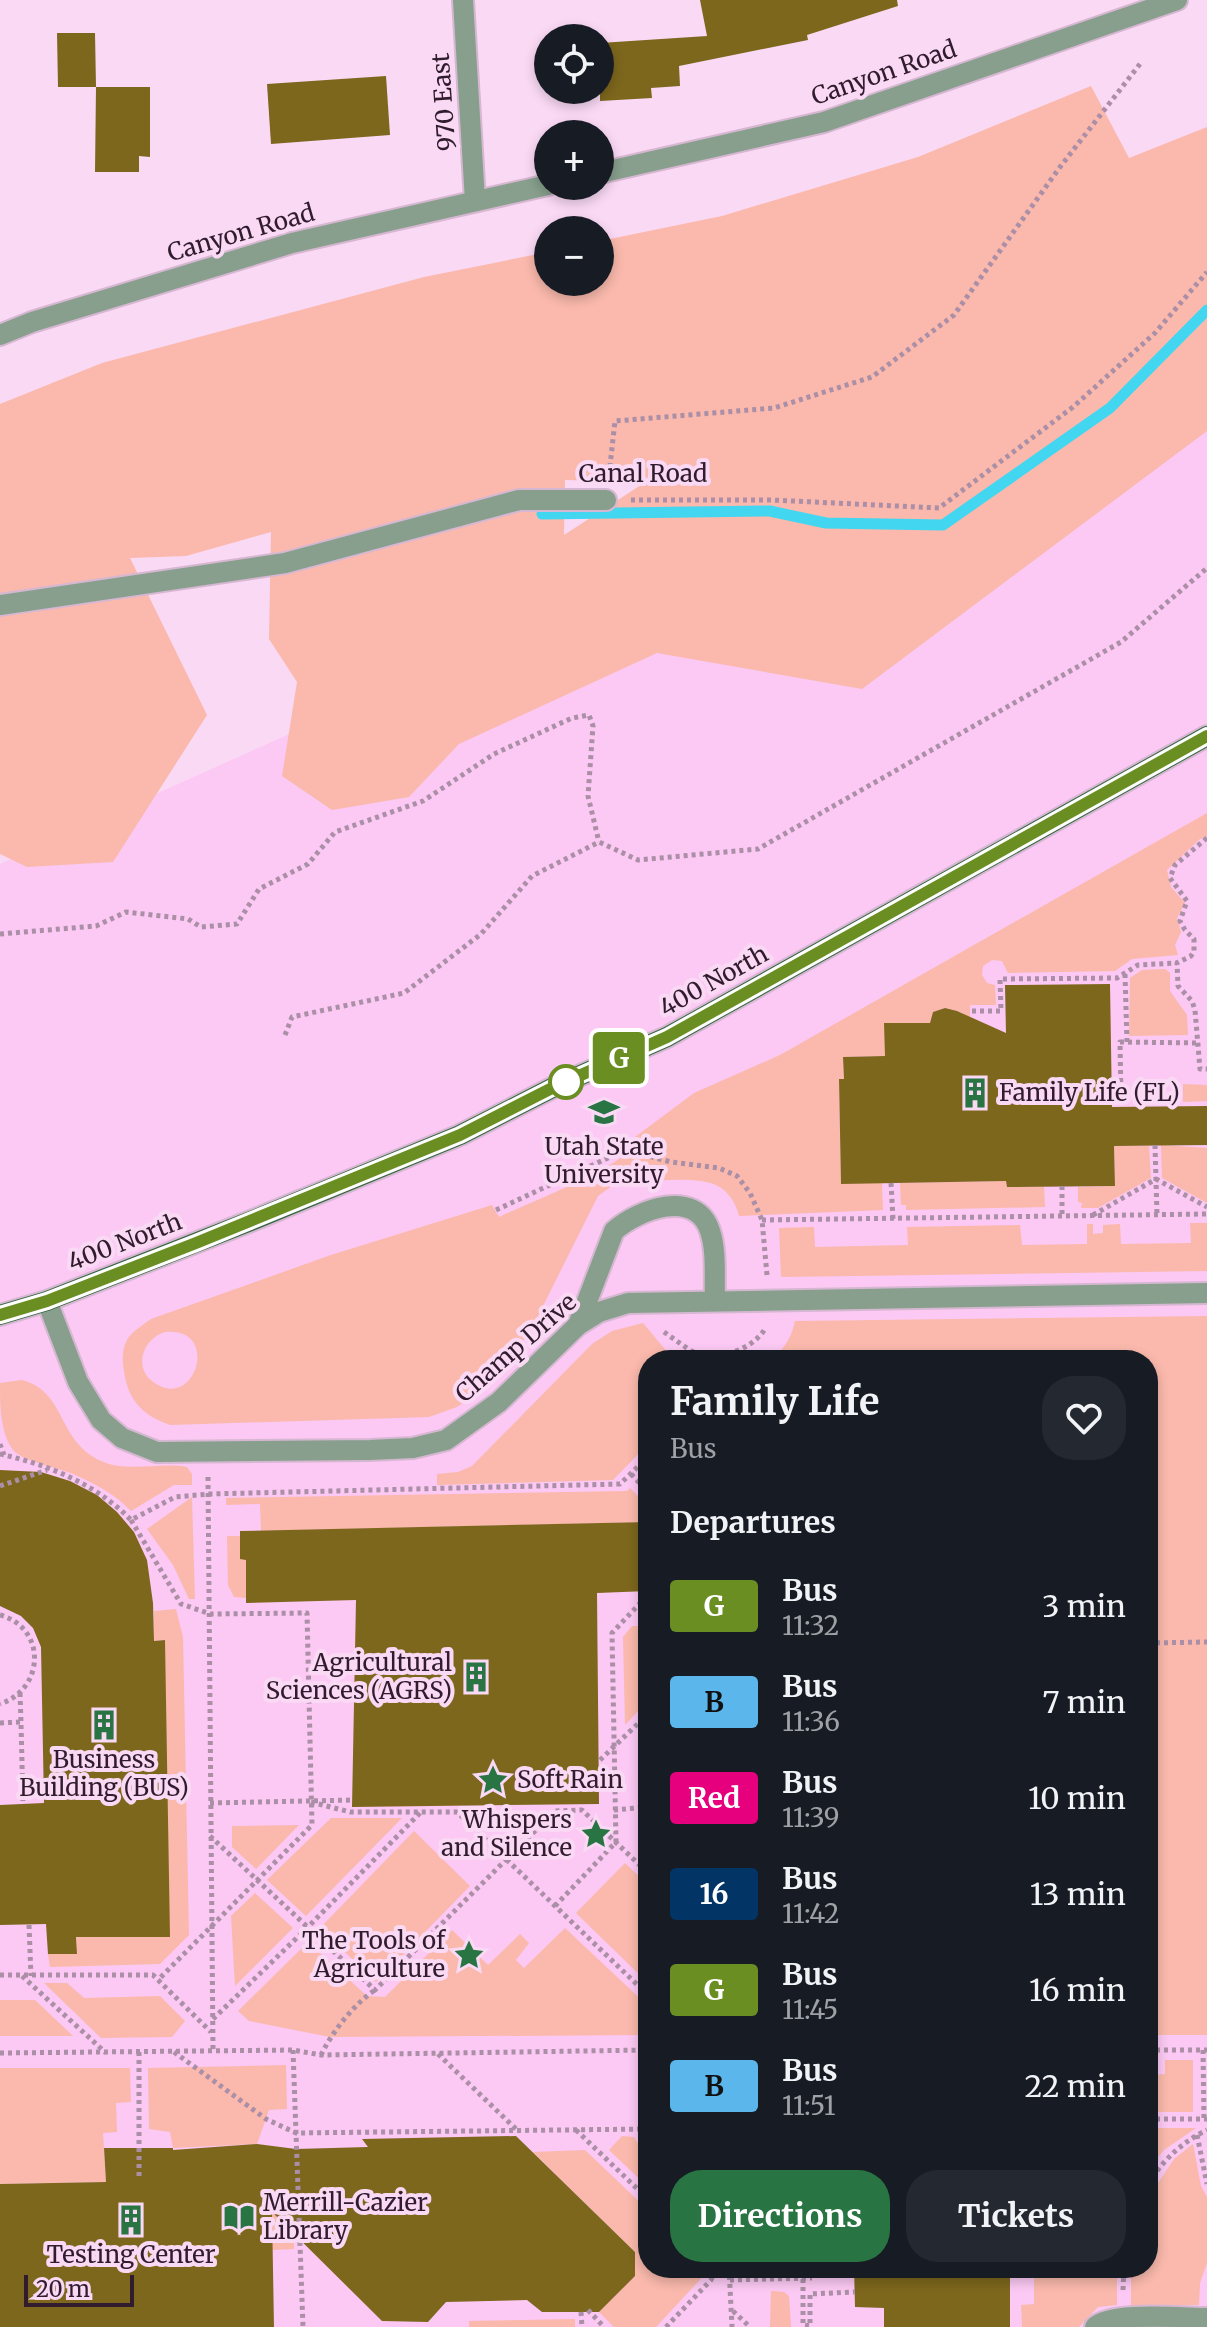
<!DOCTYPE html>
<meta charset="utf-8">
<style>
body{margin:0;font-family:Merriweather,serif;background:#242831;color:#f1f3f6;height:100vh;display:flex;flex-direction:column;font-size:30px;white-space:nowrap}
*{box-sizing:border-box;margin:0}
p{font-size:26px;color:#9ea1a6}
.icon{flex:none;width:44px;height:44px;fill:none;stroke:currentColor;stroke-width:2;stroke-linecap:round;stroke-linejoin:round}
.map{position:relative;flex:1;overflow:hidden}
.side{position:absolute;left:638px;top:1350px;width:520px;height:928px;display:flex;flex-direction:column;background:#171b24;border-radius:32px;box-shadow:0 4px 12px #0003}
.side>*{flex:none}
.badge{padding:0 16px;border-radius:6px;font-size:28px;line-height:52px}
.controls{position:absolute;left:534px;top:24px;display:grid;gap:16px}
.controls a{display:grid;place-items:center;width:80px;height:80px;border-radius:50%;background:#171b24;box-shadow:0 4px 12px #0003;font-size:40px}
.scale{position:absolute;left:24px;bottom:20px;width:110px;box-sizing:border-box;padding-left:8px;border:4px solid #301c2d;border-top:0;font-size:22px;line-height:28px;white-space:nowrap;color:#301c2d;-webkit-text-stroke:6px #fad9f5;paint-order:stroke}
.map>.badge{position:absolute;translate:-50% -50%;box-shadow:0 0 0 4px #fff}
h2{padding:0 32px;font-size:30px;line-height:72px}
.round{display:grid;place-items:center;flex:none;width:84px;height:84px;border-radius:32px;background:#242831}
.headline{display:flex;align-items:center;justify-content:space-between;height:136px;padding:0 32px}
h1{font-size:38px;font-weight:700;line-height:60px}
.cta{display:flex;gap:16px;margin-top:auto;padding:16px 32px}
.cta a{flex:1;height:92px;border-radius:32px;background:#287442;color:#fff;font-size:32px;font-weight:700;line-height:92px;text-align:center}
.cta a+a{background:#242831;color:#f1f3f6}
ul{padding:0;list-style:none}
li{display:flex;align-items:center;gap:24px;height:96px;padding:0 32px}
li div{flex:1}
li b{display:block;font-size:30px}
li em{font-style:normal}
li .badge{min-width:88px;font-weight:700;text-align:center}
.map>svg:first-child{display:block}
.built{fill:#fbc9f3;fill-rule:evenodd}
.green{fill:#fab9ac;fill-rule:evenodd}
.lines{fill:none;stroke-linecap:round;stroke-linejoin:round}
.stream{stroke:#42d6f0;stroke-width:11}
.building{fill:#7d671d}
.minor-casing{stroke:#d6b7d1;stroke-width:24}
.major-casing{stroke:#d6b7d1;stroke-width:24}
.path{stroke:#ab8fa7;stroke-width:5;stroke-dasharray:4 4;stroke-linecap:butt}
.minor{stroke:#879f8c;stroke-width:20}
.major{stroke:#376544;stroke-width:20}
.line-casing{stroke:#fff;stroke-width:18}
.line{stroke:#6b8e23;stroke-width:12}
.stop-dot{fill:#fff;stroke:#6b8e23;stroke-width:4}
.labels{text-anchor:middle;stroke-width:8;stroke-linejoin:round;paint-order:stroke}
.street-label{font-size:24px;fill:#301c2d;stroke:#fad9f5}
.poi-label{font-size:24px;fill:#301c2d;stroke:#fad9f5;text-anchor:start}
</style>
<div class="map">
<svg width="1207" height="2327" viewBox="0 0 1207 2327">
<rect width="100%" height="100%" fill="#fad9f5"/>
<path class="built" d="M1207,322V2327H0V864ZM648,1360H1148V2268H648Z"/>
<g class="green">
<path d="M1091,86L1129,158L1207,127V431L862,689L657,653L459,744L409,797L332,810L282,776L297,682L269,639L271,532L186,556L130,558L207,715L113,862L27,867L0,854V404L102,363L424,277L548,252V282H600V241L722,216L918,157ZM565,480L644,482V483L564,535Z"/>
<path d="M1207,813V836L1200,839L1167,870L1171,887L1185,903L1177,918L1181,932L1175,945L1178,955L1132,959L1115,971L1008,973L1002,961L992,960L983,966L982,975L987,983L995,985L996,1005H970V1021H963V1013L945,1008L933,1012L930,1023H885V1056L843,1057L844,1079L839,1080L841,1183H882L883,1210L739,1216C736,1204 729,1192 718,1186C695,1174 643,1183 616,1183L598,1196L529,1334L477,1394L457,1407L429,1417L170,1425C142,1415 128,1400 124,1371C122,1361 122,1349 127,1340C132,1331 143,1325 151,1319L331,1255L492,1205L499,1217C531,1202 617,1169 637,1144L631,1140L694,1093L780,1055ZM165,1332C222,1326 195,1415 152,1381C133,1366 144,1338 165,1332Z"/>
<polygon points="1165,969 1170,973 1170,991 1187,1015 1188,1035 1129,1036 1130,978 1142,970"/>
<polygon points="1183,1084 1207,1085 1207,1101 1183,1102"/>
<polygon points="1161,1145 1207,1148 1207,1203 1162,1178"/>
<polygon points="1114,1146 1149,1146 1151,1178 1098,1208 1081,1208 1082,1203 1078,1202 1078,1187 1115,1186"/>
<polygon points="1006,1181 1007,1187 1044,1187 1045,1207 906,1210 906,1205 901,1205 900,1183"/>
<polygon points="1190,1223 1207,1223 1207,1271 781,1277 779,1228 814,1227 815,1247 908,1245 907,1227 1020,1225 1022,1245 1087,1244 1087,1224 1093,1224 1093,1234 1103,1233 1103,1225 1120,1224 1121,1244 1191,1243"/>
<path d="M1207,1316V2035H1148V1360H771C784,1349 792,1337 795,1321Z"/>
<polygon points="643,1323 668,1353 678,1360 648,1360 648,1444 613,1480 437,1485 437,1474 458,1472 472,1466 592,1344 612,1331"/>
<path d="M22,1380C67,1392 56,1440 101,1461C128,1473 159,1462 187,1467L192,1474V1485H174L131,1511C115,1494 94,1483 73,1474C58,1468 23,1461 14,1451C0,1434 0,1404 0,1383Z"/>
<polygon points="630,1488 648,1506 648,1522 261,1531 260,1504 226,1505 226,1498 627,1491"/>
<polygon points="192,1497 195,1599 189,1599 173,1565 147,1529"/>
<polygon points="227,1536 240,1536 246,1560 246,1598 234,1597 228,1585"/>
<polygon points="176,1609 183,1637 189,1935 160,1964 50,1967 48,1954 77,1954 76,1929 164,1640 154,1641 154,1611"/>
<polygon points="632,1626 639,1626 642,1707 625,1725 623,1637"/>
<polygon points="331,1818 402,1818 306,1916 267,1880"/>
<polygon points="299,1825 256,1869 232,1847 232,1826"/>
<polygon points="414,1831 470,1886 376,1982 320,1928"/>
<polygon points="625,1863 648,1885 648,1983 576,1913"/>
<polygon points="255,1893 293,1928 235,1986 231,1916"/>
<polygon points="565,1928 648,2006 648,2035 330,2037 249,2021 238,2011 308,1942 367,1996 385,1997 452,1930 488,1965 520,1934 529,1943 516,1960 524,1968"/>
<polygon points="44,1983 67,1983 84,1998 160,1996 185,2021 172,2037 101,2038"/>
<polygon points="0,2000 35,2000 73,2036 0,2036"/>
<polygon points="1165,2060 1193,2060 1193,2112 1151,2112 1151,2075 1165,2074"/>
<polygon points="286,2065 287,2109 269,2110 257,2144 173,2148 170,2132 149,2129 148,2068"/>
<polygon points="0,2068 130,2068 131,2102 116,2103 117,2132 103,2133 106,2182 0,2184"/>
<polygon points="1148,2128 1196,2128 1164,2150 1148,2169"/>
<polygon points="622,2136 634,2137 648,2159 648,2187 609,2150"/>
<polygon points="1193,2144 1201,2186 1207,2197 1207,2263 1200,2283 1199,2305 1131,2306 1131,2268 1148,2268 1148,2198 1174,2159"/>
<polygon points="585,2150 648,2210 648,2268 710,2269 656,2327 614,2327 599,2312 635,2276 635,2252 533,2152"/>
<polygon points="271,2153 293,2155 294,2249 272,2250"/>
<polygon points="1010,2268 1117,2268 1117,2305 1098,2307 1079,2327 1022,2327 1021,2305 1034,2304 1034,2275 1010,2276"/>
<polygon points="771,2291 784,2292 789,2296 791,2327 770,2327"/>
<polygon points="575,2319 575,2327 469,2327 469,2321"/>
</g>
<g class="lines">
<polyline class="stream" points="542,514 770,511 826,523 943,525 1110,408 1207,310"/>
</g>
<g class="building">
<polygon points="700,0 897,0 898,6 807,35 808,40 679,66 680,86 651,88 652,98 600,101 600,43 707,36"/>
<polygon points="57,33 95,33 96,87 58,87"/>
<polygon points="386,76 390,135 271,144 267,84"/>
<polygon points="96,87 150,87 150,157 139,156 139,172 95,172"/>
<polygon points="1110,984 1112,1107 1207,1106 1207,1145 1114,1146 1115,1186 1007,1187 1006,1181 841,1184 839,1079 844,1079 843,1057 885,1056 884,1023 930,1023 933,1012 945,1008 957,1011 1006,1033 1005,985"/>
<polygon points="0,1470 41,1472 70,1481 97,1495 117,1512 134,1532 147,1560 153,1603 154,1641 165,1640 170,1937 76,1937 77,1954 48,1954 46,1924 0,1925 0,1805 44,1803 41,1647 33,1628 21,1616 0,1606"/>
<polygon points="648,1522 648,1591 597,1593 599,1804 352,1807 356,1600 246,1603 246,1560 240,1559 240,1531"/>
<polygon points="516,2136 635,2252 635,2276 599,2312 542,2312 527,2300 446,2302 428,2322 382,2321 272,2212 274,2327 0,2327 0,2184 106,2182 104,2148 173,2148 173,2150 257,2144 296,2149 368,2147 362,2139"/>
<polygon points="854,2268 1010,2268 1010,2327 884,2327 884,2308 855,2307"/>
</g>
<g class="lines">
<g class="minor-casing">
<g id="minor">
<polyline points="463,0 475,201"/>
<polyline points="600,173 824,122 1177,0"/>
<polyline points="0,335 32,322 292,243 548,185"/>
<polyline points="0,605 285,563 519,500 606,500"/>
<polyline points="47,1301 78,1382 101,1420 122,1438 157,1452 370,1450 413,1448 446,1440 499,1402 578,1325 599,1312 628,1303 1207,1293"/>
<path d="M578,1325L614,1231C637,1210 696,1187 710,1231C717,1252 714,1279 715,1300"/>
<path d="M1095,2327C1110,2311 1183,2318 1207,2318"/>
</g>
</g>
<g class="major-casing">
<polyline id="major" points="0,1315 47,1301 256,1219 460,1135 556,1086 667,1037 1207,736"/>
</g>
<g class="path">
<polyline points="609,475 615,421 774,408 872,377 954,315 1060,167 1140,64"/>
<polyline points="631,500 772,500 939,508 1073,407 1155,333 1207,272"/>
<polyline points="1207,838 1175,865 1170,878 1187,901 1180,921 1185,930 1194,939 1194,951 1191,956 1177,963 1178,986 1192,1001 1195,1010 1200,1069 1207,1069"/>
<polyline points="0,934 96,926 126,912 188,919 201,927 237,924 259,889 308,864 335,832 423,801 494,754 572,718 589,715 593,726 588,796 599,842"/>
<polyline points="1125,974 1127,1042"/>
<polyline points="972,1011 1001,1011 1000,979 1117,978 1138,965 1177,963"/>
<polyline points="285,1035 292,1017 404,993 481,934 532,876 599,842 638,860 758,849 1121,642 1207,568"/>
<polyline points="1121,1098 1120,1042 1198,1043"/>
<polyline points="1155,1145 1157,1215"/>
<polyline points="891,1183 893,1219"/>
<polyline points="1062,1186 1062,1216"/>
<polyline points="496,1210 625,1150 671,1162 719,1168 737,1176 750,1193 762,1220 767,1275"/>
<polyline points="1093,1215 1156,1179 1207,1207"/>
<polyline points="762,1220 1207,1214"/>
<polyline points="664,1332 691,1351 716,1356"/>
<path d="M716,1360V1356C735,1353 754,1346 765,1329"/>
<polyline points="0,1444 4,1455"/>
<path d="M0,1454C49,1465 96,1484 131,1520L175,1497L209,1494L620,1484L648,1457"/>
<polyline points="631,1474 648,1492"/>
<polyline points="208,1477 213,2051"/>
<polyline points="0,1486 47,1470"/>
<polyline points="131,1520 181,1604 211,1614 307,1613 312,1825 158,1980"/>
<path d="M0,1615C47,1628 45,1689 0,1704"/>
<polyline points="1148,1643 1207,1642"/>
<polyline points="20,1693 21,1722"/>
<polyline points="0,1723 21,1722 23,1804"/>
<polyline points="600,1760 648,1714"/>
<polyline points="311,1802 350,1812 457,1812 648,1995"/>
<polyline points="210,1803 353,1800"/>
<polyline points="614,1810 648,1807"/>
<polyline points="210,1836 375,1990 555,1811 582,1810 648,1873"/>
<polyline points="555,1906 616,1842 612,1633 644,1599 648,1599"/>
<polyline points="29,1925 31,1976"/>
<polyline points="0,1975 153,1975 211,2032"/>
<polyline points="22,1976 106,2053"/>
<polyline points="213,2019 307,1928 421,1812"/>
<polyline points="293,2050 303,2327"/>
<polyline points="1148,2050 1207,2050"/>
<polyline points="1203,2050 1204,2119"/>
<polyline points="139,2052 139,2180"/>
<polyline points="174,2052 266,2119 296,2133 648,2129"/>
<polyline points="0,2053 293,2050 321,2055 648,2050"/>
<polyline points="438,2054 517,2130"/>
<path d="M321,2055C333,2031 353,2005 375,1990"/>
<polyline points="1148,2119 1207,2119"/>
<polyline points="576,2130 648,2199"/>
<polyline points="1197,2135 1207,2184"/>
<path d="M1148,2184C1163,2160 1182,2142 1207,2130"/>
<polyline points="729,2268 732,2327"/>
<polyline points="803,2279 803,2325 810,2326 810,2294 855,2292"/>
<polyline points="730,2280 812,2278"/>
<polyline points="1123,2290 1124,2268"/>
<polyline points="588,2310 604,2327"/>
<polyline points="733,2311 750,2327"/>
<polyline points="581,2312 582,2327"/>
<polyline points="666,2327 711,2280 717,2268"/>
</g>
<use href="#minor" class="minor"/>
<use href="#major" class="major"/>
</g>
<g class="lines">
<g class="line-casing">
<polyline id="line" points="0,1315 47,1301 196,1243 460,1135 556,1086 667,1037 1207,736"/>
</g>
<use href="#line" class="line"/>
</g>
<defs>
<g id="building-bare" transform="scale(2.4)"><path d="M-4-6H4V6H1V3H-1V6H-4ZM-2.5-4.3h1.7v1.8h-1.7ZM.8-4.3h1.7v1.8H.8ZM-2.5-1h1.7V.8h-1.7ZM.8-1h1.7V.8H.8Z" fill="#287442" stroke="#fad9f5" stroke-width="2.5" paint-order="stroke"/></g>
<g id="university-bare" transform="scale(2.4)"><path d="M0-5L7-2L0 1L-7-2ZM-4 1L0 2.5L4 1V4Q0 6-4 4Z" fill="#287442" stroke="#fad9f5" stroke-width="2.5" paint-order="stroke"/></g>
<g id="sight-bare" transform="scale(2.4)"><path d="M0-6L1.8-2.2L6-1.7L2.9 1.2L3.7 5.4L0 3.3L-3.7 5.4L-2.9 1.2L-6-1.7L-1.8-2.2Z" fill="#287442" stroke="#fad9f5" stroke-width="2.5" paint-order="stroke"/></g>
<g id="library-bare" transform="scale(2.4)"><path d="M-6-4Q-3-5.5-.7-3.5V5Q-3 3-6 4ZM6-4Q3-5.5 .7-3.5V5Q3 3 6 4Z" fill="#287442" stroke="#fad9f5" stroke-width="2.5" paint-order="stroke"/></g>
</defs>
<g fill-rule="evenodd">
<use href="#building-bare" x="975" y="1093"/>
<use href="#university-bare" x="604" y="1112"/>
<use href="#building-bare" x="476" y="1677"/>
<use href="#building-bare" x="104" y="1725"/>
<use href="#sight-bare" x="493" y="1780"/>
<use href="#sight-bare" x="596" y="1834"/>
<use href="#sight-bare" x="469" y="1955"/>
<use href="#library-bare" x="239" y="2217"/>
<use href="#building-bare" x="131" y="2220"/>
</g>
<circle class="stop-dot" cx="566" cy="1082" r="16"/>
<g class="labels">
<g class="street-label">
<text transform="translate(884 73) rotate(-19)" y="8">Canyon Road</text>
<text transform="translate(444 102) rotate(-94)" y="8">970 East</text>
<text transform="translate(241 233) rotate(-16)" y="8">Canyon Road</text>
<text x="643" y="482">Canal Road</text>
<text transform="translate(714 981) rotate(-29)" y="8">400 North</text>
<text transform="translate(125 1242) rotate(-21)" y="8">400 North</text>
<text transform="translate(516 1348) rotate(-41)" y="8">Champ Drive</text>
</g>
<g class="poi-label">
<text x="999" y="1101">Family Life (FL)</text>
<text x="604" y="1155" text-anchor="middle">Utah State<tspan x="604" dy="28">University</tspan></text>
<text x="452" y="1671" text-anchor="end">Agricultural<tspan x="452" dy="28">Sciences (AGRS)</tspan></text>
<text x="104" y="1768" text-anchor="middle">Business<tspan x="104" dy="28">Building (BUS)</tspan></text>
<text x="517" y="1788">Soft Rain</text>
<text x="572" y="1828" text-anchor="end">Whispers<tspan x="572" dy="28">and Silence</tspan></text>
<text x="445" y="1949" text-anchor="end">The Tools of<tspan x="445" dy="28">Agriculture</tspan></text>
<text x="263" y="2211">Merrill-Cazier<tspan x="263" dy="28">Library</tspan></text>
<text x="131" y="2263" text-anchor="middle">Testing Center</text>
</g>
</g>
</svg>
<div class="controls">
<a><svg class="icon" aria-label="locate" viewBox="0 0 24 24"><circle cx="12" cy="12" r="6"/><path d="M12 2v4M12 18v4M2 12h4M18 12h4"/></svg></a>
<a>+</a>
<a>−</a>
</div>
<div class="scale">20 m</div>
<b class="badge" style="left:619px;top:1058px;background:#6b8e23;color:#fff">G</b>
<section class="side">
<div class="headline"><div><h1>Family Life</h1><p>Bus</p></div><a class="round"><svg class="icon" aria-label="heart" viewBox="0 0 24 24"><path d="M12 20l-8-8c-3-5 5-10 8-4 3-6 11-1 8 4z"/></svg></a></div>
<h2>Departures</h2>
<ul>
<li><span class="badge" style="background:#6b8e23;color:#fff">G</span><div><b>Bus</b><p>11:32</p></div><em>3 min</em></li>
<li><span class="badge" style="background:#5bb6eb;color:#111">B</span><div><b>Bus</b><p>11:36</p></div><em>7 min</em></li>
<li><span class="badge" style="background:#e6007e;color:#fff">Red</span><div><b>Bus</b><p>11:39</p></div><em>10 min</em></li>
<li><span class="badge" style="background:#023465;color:#fff">16</span><div><b>Bus</b><p>11:42</p></div><em>13 min</em></li>
<li><span class="badge" style="background:#6b8e23;color:#fff">G</span><div><b>Bus</b><p>11:45</p></div><em>16 min</em></li>
<li><span class="badge" style="background:#5bb6eb;color:#111">B</span><div><b>Bus</b><p>11:51</p></div><em>22 min</em></li>
</ul>
<div class="cta"><a>Directions</a><a>Tickets</a></div>
</section>
</div>
